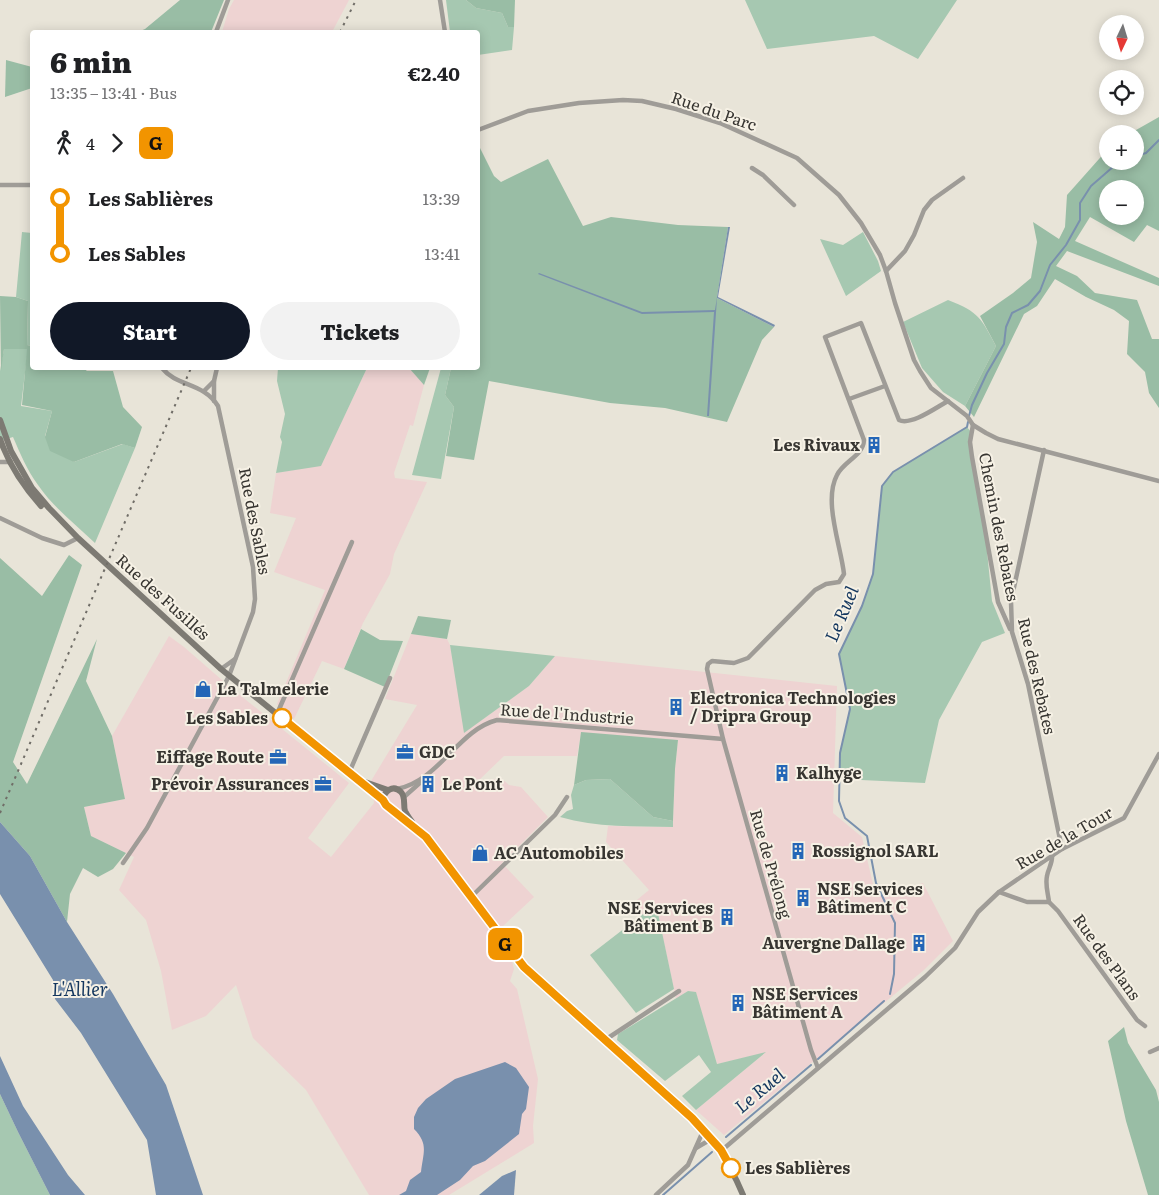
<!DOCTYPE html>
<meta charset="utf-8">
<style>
body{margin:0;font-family:Literata,serif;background:#f2f2f2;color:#202124;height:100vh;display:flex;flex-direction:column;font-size:19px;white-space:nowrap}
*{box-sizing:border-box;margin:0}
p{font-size:16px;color:#757577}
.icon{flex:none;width:28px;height:28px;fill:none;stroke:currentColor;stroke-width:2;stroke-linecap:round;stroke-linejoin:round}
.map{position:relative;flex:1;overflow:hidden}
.panel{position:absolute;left:30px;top:30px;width:450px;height:340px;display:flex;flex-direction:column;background:#fff;border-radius:5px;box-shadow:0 2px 12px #0003}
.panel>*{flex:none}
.badge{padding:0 10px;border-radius:8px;font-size:18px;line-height:32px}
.needle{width:32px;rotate:184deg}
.fabs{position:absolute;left:1099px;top:15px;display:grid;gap:10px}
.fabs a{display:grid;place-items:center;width:45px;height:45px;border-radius:50%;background:#fff;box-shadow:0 2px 12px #0003;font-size:25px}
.map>.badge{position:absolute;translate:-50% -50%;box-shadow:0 0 0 2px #fff}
.legs{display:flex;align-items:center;gap:8px;height:55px;padding:0 20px;font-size:16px}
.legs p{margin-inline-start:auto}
.overview{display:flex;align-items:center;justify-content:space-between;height:85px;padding:0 20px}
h1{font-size:28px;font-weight:800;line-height:38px}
.button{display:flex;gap:10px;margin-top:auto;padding:10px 20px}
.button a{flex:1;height:58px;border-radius:30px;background:#111827;color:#fff;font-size:20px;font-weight:800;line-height:58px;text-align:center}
.button a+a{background:#f2f2f2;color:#202124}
ul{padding:0 20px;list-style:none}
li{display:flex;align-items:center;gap:18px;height:55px;font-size:19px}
li i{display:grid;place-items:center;width:8px;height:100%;margin:0 6px;background:currentColor}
li i::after{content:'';width:12px;height:12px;margin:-6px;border:4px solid;border-radius:50%;background:#fff}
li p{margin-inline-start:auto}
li:first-child i{background:linear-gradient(#0000 50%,currentColor 0)}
li:last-child i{background:linear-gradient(currentColor 50%,#0000 0)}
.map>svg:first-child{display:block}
.industrial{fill:#eed3d2}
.green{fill:#a6c8b1}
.forest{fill:#99bda5;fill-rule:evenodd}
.water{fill:#7990ad}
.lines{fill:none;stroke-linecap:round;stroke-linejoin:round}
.stream{stroke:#7990ad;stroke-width:2}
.street{stroke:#9f9c97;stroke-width:4.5}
.secondary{stroke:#7d7a73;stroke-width:6}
.rail{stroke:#706d67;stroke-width:2;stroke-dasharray:2.5 5;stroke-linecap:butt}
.line-1-casing{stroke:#fff;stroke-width:11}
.line-1{stroke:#f29400;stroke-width:8}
.stop-1-dot{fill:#fff;stroke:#f29400;stroke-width:2.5}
.labels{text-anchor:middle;stroke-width:4;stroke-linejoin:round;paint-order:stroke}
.street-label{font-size:16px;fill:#373531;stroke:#f6f1e5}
.poi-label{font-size:16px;font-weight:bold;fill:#373531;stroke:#f6f1e5;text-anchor:start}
.stop-label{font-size:16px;font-weight:bold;fill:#373531;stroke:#f6f1e5;text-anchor:end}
.water-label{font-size:18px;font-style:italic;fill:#14375f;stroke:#f6f1e5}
</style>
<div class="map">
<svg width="1159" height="1195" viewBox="0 0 1159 1195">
<rect width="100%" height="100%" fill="#e8e4d8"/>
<g class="industrial">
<polygon points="234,0 349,0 332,32 222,32 229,9"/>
<polygon points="367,368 409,368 424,385 413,426 410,425 394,473 395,478 427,482 394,554 390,574 363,623 344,669 322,661 294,719 277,704 325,590 274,572 296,518 270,513 276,473 321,465"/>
<polygon points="411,634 447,639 450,645 465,732 529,686 555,656 837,686 833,813 862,837 876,897 923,883 953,941 924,970 724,1135 696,1110 765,1053 717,1064 696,993 688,991 676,999 656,905 641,916 632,904 649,890 606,842 608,826 673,827 675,769 678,741 581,733 577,756 504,756 477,782 501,778 509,785 521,787 548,817 502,863 534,897 503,926 514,969 510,981 517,989 538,1079 533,1126 534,1143 449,1195 369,1195 306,1090 253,1038 236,985 206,1016 172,1030 161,971 146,920 119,890 134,857 91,836 84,807 125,799 112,736 169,636 184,647 230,687 349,783 308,838 331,857 374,803 371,781 417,705 385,699"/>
</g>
<g class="green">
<polygon points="446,0 466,0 476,8 502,13 508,27 514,27 512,50 478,55 478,32 450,32"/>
<polygon points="745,0 957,0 918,59 874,36 767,49"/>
<polygon points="22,232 32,233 32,346 27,345 28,301 16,297"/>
<polygon points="863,232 878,261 881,271 846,296 820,239 843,245"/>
<path d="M948,300C979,312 981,318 996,346L965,406L943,392L922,368L903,322Z"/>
<path d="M28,348L21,406L52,411L45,436L74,462L123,444L135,448L95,543C76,525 53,507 38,485C27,470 20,453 13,437L0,441V371L4,349Z"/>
<polygon points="278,368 367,368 321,466 276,473 282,442 280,437 285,414 277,381"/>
<polygon points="441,368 451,368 445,395 454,407 441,479 412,475"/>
<polygon points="967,427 971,432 970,442 986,541 992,601 1005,633 982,642 939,720 925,783 840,779 840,753 850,709 839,654 862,606 873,574 882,486 893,472"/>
<polygon points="450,645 555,656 529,686 464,733"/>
<path d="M610,779L653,817L673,821V827C635,826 597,828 560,817L567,811L573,809L571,795L574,785L586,780Z"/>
<polygon points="656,904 674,989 636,1013 590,955"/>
<polygon points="688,991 696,992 717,1064 766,1052 696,1110 682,1096 711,1072 699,1055 665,1081 617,1040 618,1034"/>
<polygon points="0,1094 18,1132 50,1195 0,1195"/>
</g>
<g class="forest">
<polygon points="180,0 224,0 211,32 138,32 145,29"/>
<polygon points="466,0 515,0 514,27 508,27 502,13 476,8"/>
<polygon points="6,60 32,67 32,88 5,97"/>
<path d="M1159,117V231L1147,225L1134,242L1090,217L1075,241L1159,278V286L1067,251L1056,266L1077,276L1095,293L1137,300L1152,339H1159V408L1149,393L1145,372L1127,354L1129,321L1114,310L1086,297L1055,279L1037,306L1024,314L974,417L965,406L996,346L980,316L1013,293L1031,278L1037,242L1033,222L1059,239L1065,227L1067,195L1107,150L1108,161H1135V134H1129ZM1108,189H1135V216H1108Z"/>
<polygon points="478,144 494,176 501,182 548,159 583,226 611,217 678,225 728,227 717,298 774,327 762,340 727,422 665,408 610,403 489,381 474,460 446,456 454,407 445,395 451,368 478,368"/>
<polygon points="0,296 16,297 28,301 27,345 32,346 32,368 83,368 87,371 113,371 123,407 142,427 135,448 122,444 74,462 50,451 45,437 52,411 22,405 27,349 4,349 1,371"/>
<polygon points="409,368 430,368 424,385"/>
<polygon points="69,555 82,565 13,762 27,784 97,639 86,681 112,736 125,799 84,807 91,836 126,853 113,869 98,877 83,868 70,894 67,922 30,856 0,822 0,558 42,596"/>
<polygon points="418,616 451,620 447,639 411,634"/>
<polygon points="361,629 380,640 403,641 385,687 344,669"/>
<polygon points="581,732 678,740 675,769 673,821 653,817 610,779 586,780 574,785"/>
<polygon points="1124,1027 1128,1043 1156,1090 1159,1102 1159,1195 1148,1195 1126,1121 1108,1041"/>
</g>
<g class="water">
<polygon points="728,227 730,227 718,297 775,325 774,327 717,298 709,416 707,416 714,312 642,314 538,274 539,273 642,312 715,310"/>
<polygon points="0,822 30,856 67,922 113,994 166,1085 203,1195 156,1195 147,1140 81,1033 55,999 53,980 0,894"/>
<polygon points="0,1056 23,1106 68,1175 85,1195 50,1195 18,1132 0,1094"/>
<path d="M505,1062L516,1068L529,1087L526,1109L522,1114L519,1134L485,1161L473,1166L460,1180L437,1195H399L406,1191L410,1180L421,1172C423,1153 429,1144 414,1129V1117L418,1108L426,1099L455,1079Z"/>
<polygon points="516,1170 514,1195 479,1195 502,1176"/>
</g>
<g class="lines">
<g class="stream">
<polyline points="1135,156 1146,153 1159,140"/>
<polyline points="969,416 972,405 987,373 1004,344 1006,327 1012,313 1028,305 1040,291 1050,265 1066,245 1080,220 1080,203 1091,186 1114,166 1123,161"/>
<polyline points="890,994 894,974 895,923 876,883 867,836 845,818 839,801 840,753 850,709 839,654 862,606 873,574 882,486 893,472 967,427 968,422"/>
<polyline points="818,1059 884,1001"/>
<polyline points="726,1137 811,1065"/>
<polyline points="663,1195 712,1152"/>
</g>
<g class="street">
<polyline points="440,0 445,32"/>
<polyline points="216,32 228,0"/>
<polyline points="478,130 528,111 579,103 623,100 642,101 676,109 720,123 797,158 839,195 861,223 880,255 886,271 895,303 914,360 920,371 931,388 967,416 973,425 986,433 998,439 1159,481"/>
<polyline points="752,168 763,175 794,205"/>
<polyline points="0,185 32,185"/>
<polyline points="886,271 905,251 914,235 924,210 932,200 963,178"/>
<polyline points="204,391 214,381"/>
<polyline points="849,399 885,386"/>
<polyline points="214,401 214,381 217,368"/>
<polyline points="973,425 970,442 972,457 998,602 1010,629"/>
<polyline points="1044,450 1011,601 1012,632 1028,684 1062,849"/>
<polyline points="0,462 11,462"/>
<polyline points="0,518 42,538 64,545 78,538"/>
<polyline points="221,669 235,659"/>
<polyline points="277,714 352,542"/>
<polyline points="349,773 390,678"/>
<path d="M397,789C439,781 458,730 497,720L723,739"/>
<polyline points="404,797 422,781"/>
<path d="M123,863L147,828L229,676L253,612L255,599L253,567L218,406C203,382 177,387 162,368"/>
<path d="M999,892L1027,902H1049C1048,893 1045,885 1047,876C1048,869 1053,863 1052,855"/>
<polyline points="471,897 555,815 567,797"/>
<polyline points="1049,902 1058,911 1137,1020 1145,1026"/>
<polyline points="605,1040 679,991"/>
<polyline points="1150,1052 1159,1048"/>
<path d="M818,1068L811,1050L723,739L707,669L708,664L712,661L734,663L748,658L815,590L826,584L839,582L844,574C841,546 823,501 837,475C844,461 863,456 864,440L825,337L861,323L899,420C911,426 937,407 948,401"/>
<polyline points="696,1148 708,1141 713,1140"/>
<polyline points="721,1151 925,977 955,948 978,912 999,892 1062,849 1124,818 1159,754"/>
<polyline points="656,1195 688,1165 704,1129"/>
</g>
<g class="secondary">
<polyline points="0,420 11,451 32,488 49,508 78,538 221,669 383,800 386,805 422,833"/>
<path d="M0,439C9,465 23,486 41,506"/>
<polyline points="365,782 388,790"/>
<path d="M383,800C384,791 393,784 401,792C406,797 403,805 405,811C407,815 410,819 412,822"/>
<path d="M420,832C460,872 488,923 524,967L679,1105C709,1134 727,1156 743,1195"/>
</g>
<g class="rail">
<polyline points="340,32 356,0"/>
<polyline points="0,813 191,368"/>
</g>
</g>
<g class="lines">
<g class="line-1-casing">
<polyline id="line-1" points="282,718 383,800 386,805 426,837 524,967 692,1118 721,1150 731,1168"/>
</g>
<use href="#line-1" class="line-1"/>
</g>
<defs>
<g id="building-bare" transform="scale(1.35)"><path d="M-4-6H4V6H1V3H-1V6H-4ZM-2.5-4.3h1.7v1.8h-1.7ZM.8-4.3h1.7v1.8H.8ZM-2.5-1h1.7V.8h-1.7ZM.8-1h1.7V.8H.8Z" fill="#2466b7" stroke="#f6f1e5" stroke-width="2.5" paint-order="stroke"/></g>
<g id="shop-bare" transform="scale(1.35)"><path d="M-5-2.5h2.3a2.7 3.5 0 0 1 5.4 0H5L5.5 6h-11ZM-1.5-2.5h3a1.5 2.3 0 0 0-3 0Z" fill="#2466b7" stroke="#f6f1e5" stroke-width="2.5" paint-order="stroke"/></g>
<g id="office-bare" transform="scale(1.35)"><path d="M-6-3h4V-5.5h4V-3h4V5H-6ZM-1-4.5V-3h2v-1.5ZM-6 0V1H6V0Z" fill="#2466b7" stroke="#f6f1e5" stroke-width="2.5" paint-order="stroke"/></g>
</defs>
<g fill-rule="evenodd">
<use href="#building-bare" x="874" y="445"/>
<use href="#shop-bare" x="203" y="689"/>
<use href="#building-bare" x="676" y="707"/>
<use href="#office-bare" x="405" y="752"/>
<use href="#office-bare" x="278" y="757"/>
<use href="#building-bare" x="782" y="773"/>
<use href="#office-bare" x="323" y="784"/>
<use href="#building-bare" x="428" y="784"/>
<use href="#building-bare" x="798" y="851"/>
<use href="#shop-bare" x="480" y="853"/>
<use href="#building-bare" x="803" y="898"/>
<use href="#building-bare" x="727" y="917"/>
<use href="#building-bare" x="919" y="943"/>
<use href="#building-bare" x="738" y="1003"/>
</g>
<g class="stop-1-dot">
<circle cx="282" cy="718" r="9"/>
<circle cx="731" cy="1168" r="9"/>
</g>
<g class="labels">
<g class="street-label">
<text transform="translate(714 111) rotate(19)" y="6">Rue du Parc</text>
<text transform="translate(255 521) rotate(79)" y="6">Rue des Sables</text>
<text transform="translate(999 527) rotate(79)" y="6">Chemin des Rebates</text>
<text transform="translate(163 597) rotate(42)" y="6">Rue des Fusillés</text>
<text transform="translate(1037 676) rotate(77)" y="6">Rue des Rebates</text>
<text transform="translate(567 714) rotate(4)" y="6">Rue de l'Industrie</text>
<text transform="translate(1064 838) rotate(-30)" y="6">Rue de la Tour</text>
<text transform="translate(771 864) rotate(74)" y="6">Rue de Prélong</text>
<text transform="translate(1107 957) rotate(54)" y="6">Rue des Plans</text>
</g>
<g class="poi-label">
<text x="860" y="451" text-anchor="end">Les Rivaux</text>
<text x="217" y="695">La Talmelerie</text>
<text x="690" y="704">Electronica Technologies<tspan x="690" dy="18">/ Dripra Group</tspan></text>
<text x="419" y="758">GDC</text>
<text x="264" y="763" text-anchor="end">Eiffage Route</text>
<text x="796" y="779">Kalhyge</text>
<text x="309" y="790" text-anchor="end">Prévoir Assurances</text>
<text x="442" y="790">Le Pont</text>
<text x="812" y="857">Rossignol SARL</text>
<text x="494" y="859">AC Automobiles</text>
<text x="817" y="895">NSE Services<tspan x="817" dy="18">Bâtiment C</tspan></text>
<text x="713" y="914" text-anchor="end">NSE Services<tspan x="713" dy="18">Bâtiment B</tspan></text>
<text x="905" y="949" text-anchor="end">Auvergne Dallage</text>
<text x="752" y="1000">NSE Services<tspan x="752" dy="18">Bâtiment A</tspan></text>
</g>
<g class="stop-label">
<text x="268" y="724">Les Sables</text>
<text x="745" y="1174" text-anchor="start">Les Sablières</text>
</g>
<g class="water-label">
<text transform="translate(842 614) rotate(-67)" y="6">Le Ruel</text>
<text x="80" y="996">L'Allier</text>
<text transform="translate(760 1091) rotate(-40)" y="6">Le Ruel</text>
</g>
</g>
</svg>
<div class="fabs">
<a><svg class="needle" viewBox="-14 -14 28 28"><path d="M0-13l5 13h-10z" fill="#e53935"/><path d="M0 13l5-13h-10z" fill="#757577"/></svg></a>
<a><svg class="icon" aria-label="locate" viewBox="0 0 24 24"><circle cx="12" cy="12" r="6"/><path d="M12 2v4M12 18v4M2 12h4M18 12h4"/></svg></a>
<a>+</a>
<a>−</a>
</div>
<b class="badge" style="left:505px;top:944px;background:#f29400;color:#111">G</b>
<section class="panel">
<div class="overview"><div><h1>6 min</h1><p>13:35 – 13:41 · Bus</p></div><b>€2.40</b></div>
<div class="legs"><svg class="icon" aria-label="walk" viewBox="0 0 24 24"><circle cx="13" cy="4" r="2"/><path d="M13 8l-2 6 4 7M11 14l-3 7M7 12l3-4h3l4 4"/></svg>4<svg class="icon" aria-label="forward" viewBox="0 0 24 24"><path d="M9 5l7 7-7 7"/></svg><b class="badge" style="background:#f29400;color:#111">G</b></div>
<ul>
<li><i style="color:#f29400"></i><b>Les Sablières</b><p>13:39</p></li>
<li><i style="color:#f29400"></i><b>Les Sables</b><p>13:41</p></li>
</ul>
<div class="button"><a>Start</a><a>Tickets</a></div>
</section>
</div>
